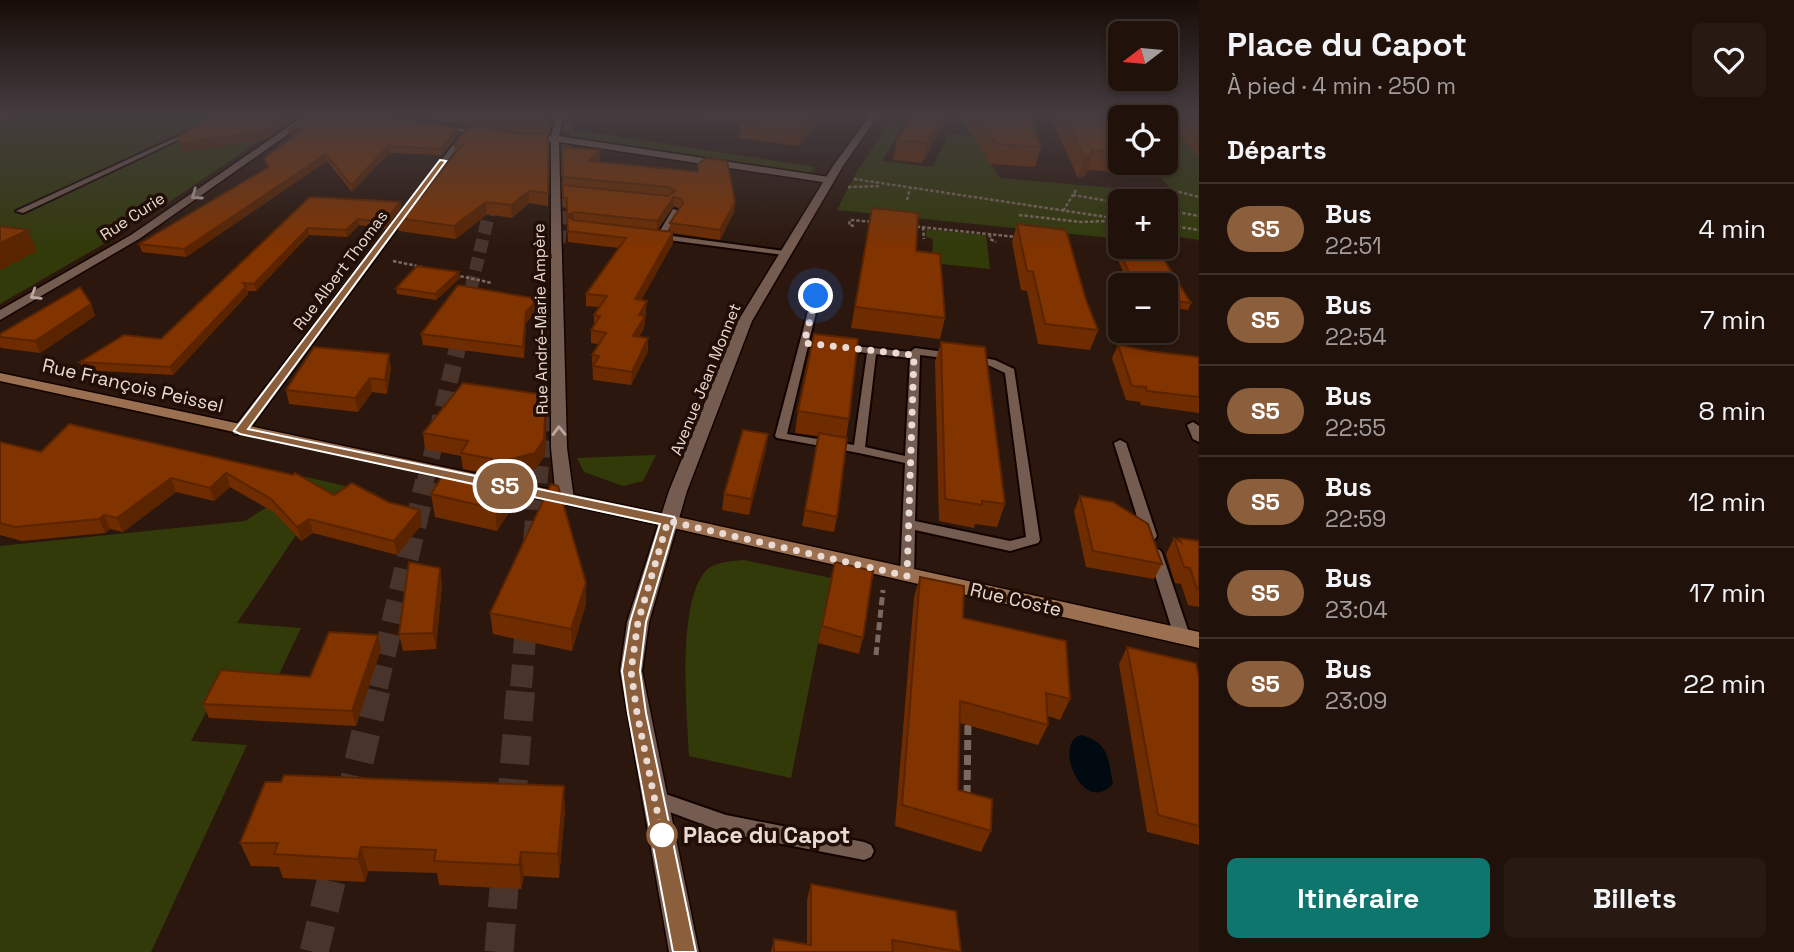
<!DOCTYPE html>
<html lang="fr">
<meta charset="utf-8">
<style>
body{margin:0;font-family:"Space Grotesk",sans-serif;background:#281a13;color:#f1f3f6;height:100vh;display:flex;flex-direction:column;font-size:26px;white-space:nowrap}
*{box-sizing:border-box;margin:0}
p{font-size:23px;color:#a29d9c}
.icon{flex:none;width:38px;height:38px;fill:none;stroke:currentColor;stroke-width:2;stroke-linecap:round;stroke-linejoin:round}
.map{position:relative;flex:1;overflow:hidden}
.side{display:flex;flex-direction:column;background:#20110a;width:595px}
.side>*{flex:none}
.badge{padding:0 14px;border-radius:23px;font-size:24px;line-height:46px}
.needle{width:46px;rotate:254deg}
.tools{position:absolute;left:1108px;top:21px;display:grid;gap:14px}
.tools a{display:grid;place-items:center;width:70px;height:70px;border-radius:10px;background:#20110a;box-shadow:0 4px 10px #0003,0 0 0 2px #3d312b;font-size:35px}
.you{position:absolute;width:35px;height:35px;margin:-18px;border:5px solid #fff;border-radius:50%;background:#1a73e8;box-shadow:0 0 0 10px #1a73e833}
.map>.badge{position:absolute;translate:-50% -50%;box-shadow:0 0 0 4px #fff}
h2{padding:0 28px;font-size:26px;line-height:63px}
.round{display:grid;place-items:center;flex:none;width:74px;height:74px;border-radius:10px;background:#281a13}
.head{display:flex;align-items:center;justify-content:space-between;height:119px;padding:0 28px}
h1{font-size:33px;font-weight:700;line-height:52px}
.button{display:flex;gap:14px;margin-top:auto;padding:14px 28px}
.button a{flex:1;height:80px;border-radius:10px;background:#0f766e;color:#fff;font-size:28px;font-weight:700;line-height:80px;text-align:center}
.button a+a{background:#281a13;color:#f1f3f6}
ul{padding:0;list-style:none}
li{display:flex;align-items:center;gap:21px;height:91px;padding:0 28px;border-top:2px solid #3d312b}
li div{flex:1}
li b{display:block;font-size:26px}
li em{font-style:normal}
li .badge{min-width:77px;font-weight:700;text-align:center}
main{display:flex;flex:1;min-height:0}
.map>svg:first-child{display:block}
.green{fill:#323a0a}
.water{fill:#010a10}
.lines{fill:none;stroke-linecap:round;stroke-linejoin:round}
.trunk-tunnel-far4{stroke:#48342b;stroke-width:10;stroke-dasharray:10 5;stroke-linecap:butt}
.trunk-tunnel-far3{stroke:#48342b;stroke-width:13;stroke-dasharray:13 6;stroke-linecap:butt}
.trunk-tunnel-far2{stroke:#48342b;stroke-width:17;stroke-dasharray:17 9;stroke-linecap:butt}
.trunk-tunnel-far1{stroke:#48342b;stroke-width:22;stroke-dasharray:22 11;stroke-linecap:butt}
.trunk-tunnel{stroke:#48342b;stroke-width:29;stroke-dasharray:29 15;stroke-linecap:butt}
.service-casing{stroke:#120300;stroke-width:4}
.minor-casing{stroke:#120300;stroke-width:3}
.tertiary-casing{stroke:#120300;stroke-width:3}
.secondary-casing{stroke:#120300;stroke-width:3}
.path-far2{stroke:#7b6961;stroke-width:2.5;stroke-dasharray:3.5 2;stroke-linecap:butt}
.path-far1{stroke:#7b6961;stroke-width:5;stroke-dasharray:8 4.5;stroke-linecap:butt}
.path{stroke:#7b6961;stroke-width:7;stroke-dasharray:10 5;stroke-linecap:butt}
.service{fill:#755c51;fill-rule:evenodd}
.minor{fill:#755c51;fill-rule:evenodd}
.tertiary{fill:#755c51;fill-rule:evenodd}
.secondary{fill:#9a7050;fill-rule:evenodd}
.wall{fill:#6f2c00;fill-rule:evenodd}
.shaded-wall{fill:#5a2400}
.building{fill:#813300;stroke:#5a2400;stroke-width:2}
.oneway{stroke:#bba8a0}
.line{fill:#8b5e3c;stroke:#fff;stroke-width:2}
.walk{stroke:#e9dad4;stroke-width:7;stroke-dasharray:0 12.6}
.stop-dot{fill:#fff;stroke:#8b5e3c;stroke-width:3.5}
.labels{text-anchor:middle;stroke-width:7;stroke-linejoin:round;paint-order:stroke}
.far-street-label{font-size:16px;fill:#e9dad4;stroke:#210e05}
.street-label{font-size:19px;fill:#e9dad4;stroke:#210e05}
.near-stop-label{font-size:23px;font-weight:bold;fill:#e9dad4;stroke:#210e05;text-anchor:start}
</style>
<main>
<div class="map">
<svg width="1199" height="952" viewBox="0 0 1199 952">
<rect width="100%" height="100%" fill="#2b170d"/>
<g class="green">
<polygon points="0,114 265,114 296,116 153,213 120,231 121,234 0,304"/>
<polygon points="957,114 975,114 988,159 1000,178 1174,193 1148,163 1166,163 1166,135 1179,137 1199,156 1199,240 1166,235 1166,201 1120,201 1120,239 837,210 856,173 889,122 903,127 882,161 933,167 949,134 971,136"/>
<polygon points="569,129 815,167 810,174 570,137"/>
<polygon points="926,229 986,235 990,269 932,263 933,239 926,237"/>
<polygon points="656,455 643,481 623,486 584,472 577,458"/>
<polygon points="297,475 377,493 357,496 296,535 237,623 301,628 275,683 223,680 191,741 247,745 151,952 0,952 0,546 245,521 297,488"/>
<path d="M744,560L831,578L791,778L689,756C687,713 677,608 704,573C712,562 731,561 744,560Z"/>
</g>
<path class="water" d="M1081,735C1110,743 1108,759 1113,784C1083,817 1052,743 1081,735Z"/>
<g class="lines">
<g class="trunk-tunnel-far4">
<polyline points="491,207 495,189"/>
<polyline points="562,207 569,114"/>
</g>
<g class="trunk-tunnel-far3">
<polyline points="559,243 562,205"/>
<polyline points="462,326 491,205"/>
<polyline points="552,326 553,311"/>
</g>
<g class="trunk-tunnel-far2">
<polyline points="425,483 463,325"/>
<polyline points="539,483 552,325"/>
</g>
<g class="trunk-tunnel-far1">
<polyline points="534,543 539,481"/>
<polyline points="377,687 426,481"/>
<polyline points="521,687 527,615"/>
</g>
<g class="trunk-tunnel">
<polyline points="349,804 377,685"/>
<polyline points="511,808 521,685"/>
<polyline points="314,952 337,857"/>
<polyline points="499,952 506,862"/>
</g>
<g class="service-casing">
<g id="service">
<polygon points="192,130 197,131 23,213 16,211"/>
<polygon points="673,209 680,211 665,235 784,251 788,253 784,255 653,238 653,234 658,234"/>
<path d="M816,293L820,296L809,341L910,352L915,348L952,353L957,356L952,359L920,355L915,521L1010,541L1026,537L1005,373L988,365L969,361L968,359L973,356L995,360L1014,369L1040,540L1038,543L1010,551L915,530L914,575L912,578H902L900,575L905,463L859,453L777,438L775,436L812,296ZM808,346L867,353L854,445L787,434ZM876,354L910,358L905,456L865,447Z"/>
<polygon points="1193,422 1199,426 1199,442 1193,439 1187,425"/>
<polygon points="1120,440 1126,443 1157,536 1155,539 1150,540 1143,536 1114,443"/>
<polygon points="1155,548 1160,550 1162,553 1190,636 1187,640 1182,642 1177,640 1174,636 1148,553 1150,550"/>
<polygon points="654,790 726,815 864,842 871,845 874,851 871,857 864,860 726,833 648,804 645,798 648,792"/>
</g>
</g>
<g class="minor-casing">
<g id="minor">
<polygon points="307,114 317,114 139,239 0,320 0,310 131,235"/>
<polygon points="556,114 564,114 559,136 829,177 834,180 829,183 559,142 567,448 574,499 565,505 556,499 551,448 551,142 524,142 520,139 524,136 551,136"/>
<polygon points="431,123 493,134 489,137 471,134 460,144 246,434 234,434 232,431 234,428 463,132 431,127"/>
</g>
</g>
<g class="tertiary-casing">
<g id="tertiary">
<polygon points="871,114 879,114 843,166 752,321 687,491 649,622 642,671 699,952 669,952 620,671 627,622 669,491 738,321 833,166"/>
<polygon points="1124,114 1159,114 1167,117 1138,117"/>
</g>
</g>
<g class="secondary-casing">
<polygon id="secondary" points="0,373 669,515 1199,632 1199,648 669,527 0,381"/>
</g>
<g class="path-far2">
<polyline points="0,118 10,114"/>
<polyline points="854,179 1120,219"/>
<polyline points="848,187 881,186"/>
<polyline points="1168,189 1199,197"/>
<polyline points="1076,190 1073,195 1120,203"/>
<polyline points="907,200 910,188"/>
<polyline points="1166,210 1199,216"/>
<polyline points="1063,211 1073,195"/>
<polyline points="1019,215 1081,222 1108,221 1112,215 1120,214"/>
<polyline points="1166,225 1199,230"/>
<polyline points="854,226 849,225 850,220 875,222"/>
<polyline points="911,226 1017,237"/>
<polyline points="923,227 924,239"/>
<polyline points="990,234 990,239 996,242"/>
<polyline points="393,261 422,267"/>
<polyline points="455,275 492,283"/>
</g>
<polyline class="path-far1" points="876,655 883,590"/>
<polyline class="path" points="967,795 968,723"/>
<use href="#service" class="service"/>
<use href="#minor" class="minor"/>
<use href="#tertiary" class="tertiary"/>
<use href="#secondary" class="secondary"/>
</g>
<g class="wall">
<polygon points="416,114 552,114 552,119 550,119 551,126 549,133 521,133 416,117"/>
<polygon points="700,114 828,114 798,146 739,138 740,123 701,123"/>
<polygon points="913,114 949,114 922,163 893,160 897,140"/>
<polygon points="961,114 1042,114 1032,118 1041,147 1035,167 990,164"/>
<polygon points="1049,114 1116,114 1120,119 1120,163 1146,163 1142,174 1087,170 1085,176 1078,178"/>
<polygon points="1164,114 1199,114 1199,156 1166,123 1166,117 1162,117"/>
<polygon points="289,130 458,134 442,155 389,153 352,192 327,161 186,257 142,252 139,244 267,168 264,158 295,135 290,136"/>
<polygon points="520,134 548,134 548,206 529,203 512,218 487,214 456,239 399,231 397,218 421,197 455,154 454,145"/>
<path d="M562,147L600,159L597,162L697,172L698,164L735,202L734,212L720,240L673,233V243L641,300L646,313L645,316L644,328L639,337L648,338V351L631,385L593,380L592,355L598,344L591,343V330L594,325V315L599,307L586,306V294L619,248L568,242L567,208L563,207ZM674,206L679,208L670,223L669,232L657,230Z"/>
<polygon points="310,197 400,202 401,208 385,229 359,225 347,237 309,235 256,291 247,291 248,294 173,375 83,370 80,362 161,339"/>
<polygon points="872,208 916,251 945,318 940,339 851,328"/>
<polygon points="1017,224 1086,300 1098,330 1090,350 1038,344 1027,291 1021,290 1012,242"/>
<polygon points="1114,240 1191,303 1188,310 1166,307 1166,285 1129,285 1112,246"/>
<polygon points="460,278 436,300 397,294 396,288"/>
<polygon points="91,304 95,316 40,353 1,348 0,346 0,334"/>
<polygon points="538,309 526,323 524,358 423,345 421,334"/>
<polygon points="941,342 1005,504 997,527 975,524 974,528 939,521 935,362"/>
<polygon points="1118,345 1149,351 1199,357 1199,413 1141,405 1140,402 1126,400 1112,358"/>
<polygon points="391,368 387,394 372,392 358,412 289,404 286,390"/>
<polygon points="546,395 547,410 545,455 536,469 504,477 463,469 461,456 425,449 423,433"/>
<polygon points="798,411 849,419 846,438 837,517 834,532 802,526 818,436 795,433"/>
<polygon points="69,424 334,495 422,524 397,555 313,533 301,541 275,513 230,487 214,501 176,492 123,532 110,529 105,533 22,541 0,535 0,442 41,452"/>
<polygon points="766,449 749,515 722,510 724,494"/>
<polygon points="511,484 513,506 497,531 435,517 431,494"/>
<polygon points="1080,496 1162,564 1154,579 1086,567 1074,511"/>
<polygon points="1174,538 1178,541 1179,538 1199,541 1199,607 1188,605 1181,584 1175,583 1166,554"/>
<polygon points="835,562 863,638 859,654 818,643"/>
<polygon points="920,577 963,618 1070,699 1060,720 1048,716 1048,725 1038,745 960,723 958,790 991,831 981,852 895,826 914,597"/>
<polygon points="442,584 436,649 403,651 399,634"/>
<polygon points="586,604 572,651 493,634 490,613"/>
<polygon points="378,635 381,649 356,726 209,718 203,704 310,677"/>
<polygon points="1127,647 1199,677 1199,845 1147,832 1119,664"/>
<polygon points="565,810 559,878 524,876 521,889 439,885 437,873 368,871 365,882 283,878 279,867 251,866 240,843"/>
<polygon points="811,884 961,952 771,952 774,939 807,944 807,900"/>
</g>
<g class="shaded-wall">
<polygon points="287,114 301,115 265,140 183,152 180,143"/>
<polygon points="548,114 550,114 551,126 549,133"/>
<polygon points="816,114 828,114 798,146 801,130"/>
<polygon points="943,114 949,114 922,163 927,143"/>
<polygon points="1024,114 1042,114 1021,122"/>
<polygon points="307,127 308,133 290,136 289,130"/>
<polygon points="458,128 458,134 442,155 441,149"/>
<polygon points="388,146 389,153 352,192 351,185"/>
<polygon points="600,150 600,159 589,170 589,161"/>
<polygon points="326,154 327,161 186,257 184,249"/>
<polygon points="1092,155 1085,176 1078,178 1084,157"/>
<polygon points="529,191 529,203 512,218 511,205"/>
<polygon points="674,197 674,206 657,231 657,221"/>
<polygon points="400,202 401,208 385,229 384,222"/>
<polygon points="486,202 487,214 456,239 454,226"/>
<polygon points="735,202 734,212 720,240 720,230"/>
<polygon points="574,212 574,221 568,225 567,215"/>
<polygon points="358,219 359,225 347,237 346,230"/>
<polygon points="308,228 309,235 256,291 254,284"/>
<polygon points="28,230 37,251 0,270 0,243"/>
<polygon points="673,232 673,243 635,312 635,299"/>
<polygon points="459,272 460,278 436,300 435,294"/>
<polygon points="246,287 248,294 173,375 170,367"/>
<polygon points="538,299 538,309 526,323 524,358 523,347 526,312"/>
<polygon points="647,301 644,328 633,349 633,336 639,315"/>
<polygon points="91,304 95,316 40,353 35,341"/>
<polygon points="648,338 648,351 631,385 632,372"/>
<polygon points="389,354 391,368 387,394 385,380"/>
<polygon points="370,378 372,392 358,412 355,398"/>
<polygon points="546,395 547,410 545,455 536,469 504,477 503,461"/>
<polygon points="768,434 766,449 749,515 751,499"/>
<polygon points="226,473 230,487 214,501 210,488"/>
<polygon points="171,478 176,492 123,532 117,518"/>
<polygon points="511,484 513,506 497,531 495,509"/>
<polygon points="420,510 422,524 397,555 394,541"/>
<polygon points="104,515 110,529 105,533 99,519"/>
<polygon points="309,519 313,533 301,541 297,527"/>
<polygon points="440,568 442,584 436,649 433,633"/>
<polygon points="586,583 586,604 572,651 571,629"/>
<polygon points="378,635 381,649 356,726 352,711"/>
<polygon points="564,786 565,810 559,878 558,854"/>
<polygon points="361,847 368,871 365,882 358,859"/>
<polygon points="521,852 524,876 521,889 519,865"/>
</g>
<g class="building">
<polygon points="218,114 287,114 263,131 180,143 178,137"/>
<polygon points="312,114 365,114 458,128 441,149 388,146 351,185 326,154 184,249 139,244 269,167 264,158 307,127 289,130"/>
<polygon points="751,114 816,114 801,130 740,123"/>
<polygon points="913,114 943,114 927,143 897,140"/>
<polygon points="977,114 1030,114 1041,147 996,144"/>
<polygon points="1063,114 1116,114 1120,119 1120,152 1091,150 1092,155 1084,157"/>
<polygon points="1172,114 1199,114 1199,140"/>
<polygon points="471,126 520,134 548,134 548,193 529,191 511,205 486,202 454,226 397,218 414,197 421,197 462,145 454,145 461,135"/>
<polygon points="562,147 600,150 589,161 698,172 698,164 706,158 727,161 735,202 720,230 670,223 683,203 681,199 674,197 657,221 574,212 567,215 567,198 563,198 563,185 668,196 675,191 669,187 563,177"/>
<polygon points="310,197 400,202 384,222 358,219 346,230 308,228 254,284 243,283 246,287 170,367 80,362 124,335 161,339"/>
<polygon points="872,208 918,213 916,251 940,254 945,318 855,307"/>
<polygon points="567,216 573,220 673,232 635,299 647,301 639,315 645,316 633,336 648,338 632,372 593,366 599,356 592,355 606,333 591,330 600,316 594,315 607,296 586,294 626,238 568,231"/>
<polygon points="1017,224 1066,230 1086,300 1098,330 1045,324 1033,272 1027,271"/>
<polygon points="0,226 28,230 0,243"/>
<polygon points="1114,240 1120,241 1120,247 1156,247 1191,303 1166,300 1166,285 1135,285"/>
<polygon points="417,266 459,272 435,294 396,288"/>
<polygon points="458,285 538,299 526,312 523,347 421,334"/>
<polygon points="80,287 91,304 35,341 0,337 0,334"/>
<polygon points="814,334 858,339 849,419 798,411"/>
<polygon points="941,342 985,347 1005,504 982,501 982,505 945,499"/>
<polygon points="1118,345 1149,351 1199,357 1199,397 1147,391 1146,387 1132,386"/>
<polygon points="314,347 389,354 385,380 370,378 355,398 286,390"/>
<polygon points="463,383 546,395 544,439 535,453 503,461 461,453 468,441 423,433"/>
<polygon points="69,424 293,475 295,473 334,495 352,483 388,502 420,510 394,541 309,519 297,527 271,499 226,473 210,488 171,478 117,518 104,515 99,519 15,527 0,523 0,442 41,452"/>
<polygon points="743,430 768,434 751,499 724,494"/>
<polygon points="819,433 847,438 837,517 805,510"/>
<polygon points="446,470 511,484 495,509 431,494"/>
<polygon points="551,484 558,486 586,583 571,629 490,613"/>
<polygon points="1080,496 1113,502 1148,524 1162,564 1093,551"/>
<polygon points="1174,538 1181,542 1179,538 1199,541 1199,589 1197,589 1190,568 1184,567"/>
<polygon points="409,562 440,568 433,633 399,634"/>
<polygon points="835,562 873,571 863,638 822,626"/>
<polygon points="920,577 964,586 963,618 1066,641 1070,699 1046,693 1048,725 960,701 958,790 992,799 991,831 902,805"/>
<polygon points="329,632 378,635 352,711 203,704 221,670 310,677"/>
<polygon points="1127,647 1196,663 1199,677 1199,826 1158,815"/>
<polygon points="284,775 564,786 558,854 521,852 519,865 434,861 436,850 361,847 358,859 274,854 278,843 240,843 265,782 281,782"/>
<polygon points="811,884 956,911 961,952 892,940 893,952 774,952 774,939 811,945"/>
</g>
<defs><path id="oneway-chevron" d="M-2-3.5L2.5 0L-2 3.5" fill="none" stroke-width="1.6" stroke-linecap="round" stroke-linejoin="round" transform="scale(1.75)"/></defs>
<g class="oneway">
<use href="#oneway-chevron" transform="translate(196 195) rotate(145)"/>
<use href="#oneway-chevron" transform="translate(35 295) rotate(149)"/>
<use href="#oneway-chevron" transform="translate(559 431) rotate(-91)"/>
</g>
<linearGradient id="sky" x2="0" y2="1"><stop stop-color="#180d07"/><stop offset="0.46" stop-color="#443c40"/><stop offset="1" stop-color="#443c40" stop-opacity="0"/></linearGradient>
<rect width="1199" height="248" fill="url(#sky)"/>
<polygon class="line" points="440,160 446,161 248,429 674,517 676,521 646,622 640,671 646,713 696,952 673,952 628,713 622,671 630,622 660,524 240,434 234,431"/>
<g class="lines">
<polyline class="walk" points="662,835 637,713 631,671 638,622 668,521 907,576 914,355 804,343 816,296"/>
</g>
<circle class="stop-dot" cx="662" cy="835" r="14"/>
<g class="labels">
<g class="far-street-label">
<text transform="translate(132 216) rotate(-33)" y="6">Rue Curie</text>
<text transform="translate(340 270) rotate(-53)" y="6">Rue Albert Thomas</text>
<text transform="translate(540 319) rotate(-91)" y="6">Rue André-Marie Ampère</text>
<text transform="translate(705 379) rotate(-68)" y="6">Avenue Jean Monnet</text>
</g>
<g class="street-label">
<text transform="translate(133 385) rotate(13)" y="7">Rue François Peissel</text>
<text transform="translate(1016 599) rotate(13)" y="7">Rue Coste</text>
</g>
<g class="near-stop-label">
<text x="683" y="843">Place du Capot</text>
</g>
</g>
</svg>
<div class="tools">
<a><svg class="needle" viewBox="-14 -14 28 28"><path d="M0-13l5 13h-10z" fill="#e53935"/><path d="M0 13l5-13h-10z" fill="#a29d9c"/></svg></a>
<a><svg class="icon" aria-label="locate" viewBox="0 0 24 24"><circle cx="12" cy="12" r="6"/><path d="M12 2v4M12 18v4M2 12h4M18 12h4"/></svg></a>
<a>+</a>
<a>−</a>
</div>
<div class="you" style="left:816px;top:296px"></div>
<b class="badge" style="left:505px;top:486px;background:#8b5e3c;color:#fff">S5</b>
</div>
<section class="side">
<div class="head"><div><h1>Place du Capot</h1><p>À pied · 4 min · 250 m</p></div><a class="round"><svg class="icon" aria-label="heart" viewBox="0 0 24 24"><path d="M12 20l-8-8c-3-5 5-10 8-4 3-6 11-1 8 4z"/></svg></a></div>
<h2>Départs</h2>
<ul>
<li><span class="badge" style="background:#8b5e3c;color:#fff">S5</span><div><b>Bus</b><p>22:51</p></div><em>4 min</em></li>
<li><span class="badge" style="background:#8b5e3c;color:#fff">S5</span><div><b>Bus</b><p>22:54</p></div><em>7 min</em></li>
<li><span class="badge" style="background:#8b5e3c;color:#fff">S5</span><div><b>Bus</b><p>22:55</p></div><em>8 min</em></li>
<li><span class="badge" style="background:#8b5e3c;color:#fff">S5</span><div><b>Bus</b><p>22:59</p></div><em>12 min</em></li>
<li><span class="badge" style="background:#8b5e3c;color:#fff">S5</span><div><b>Bus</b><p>23:04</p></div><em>17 min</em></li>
<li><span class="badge" style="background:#8b5e3c;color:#fff">S5</span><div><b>Bus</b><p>23:09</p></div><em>22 min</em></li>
</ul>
<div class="button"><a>Itinéraire</a><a>Billets</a></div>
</section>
</main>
